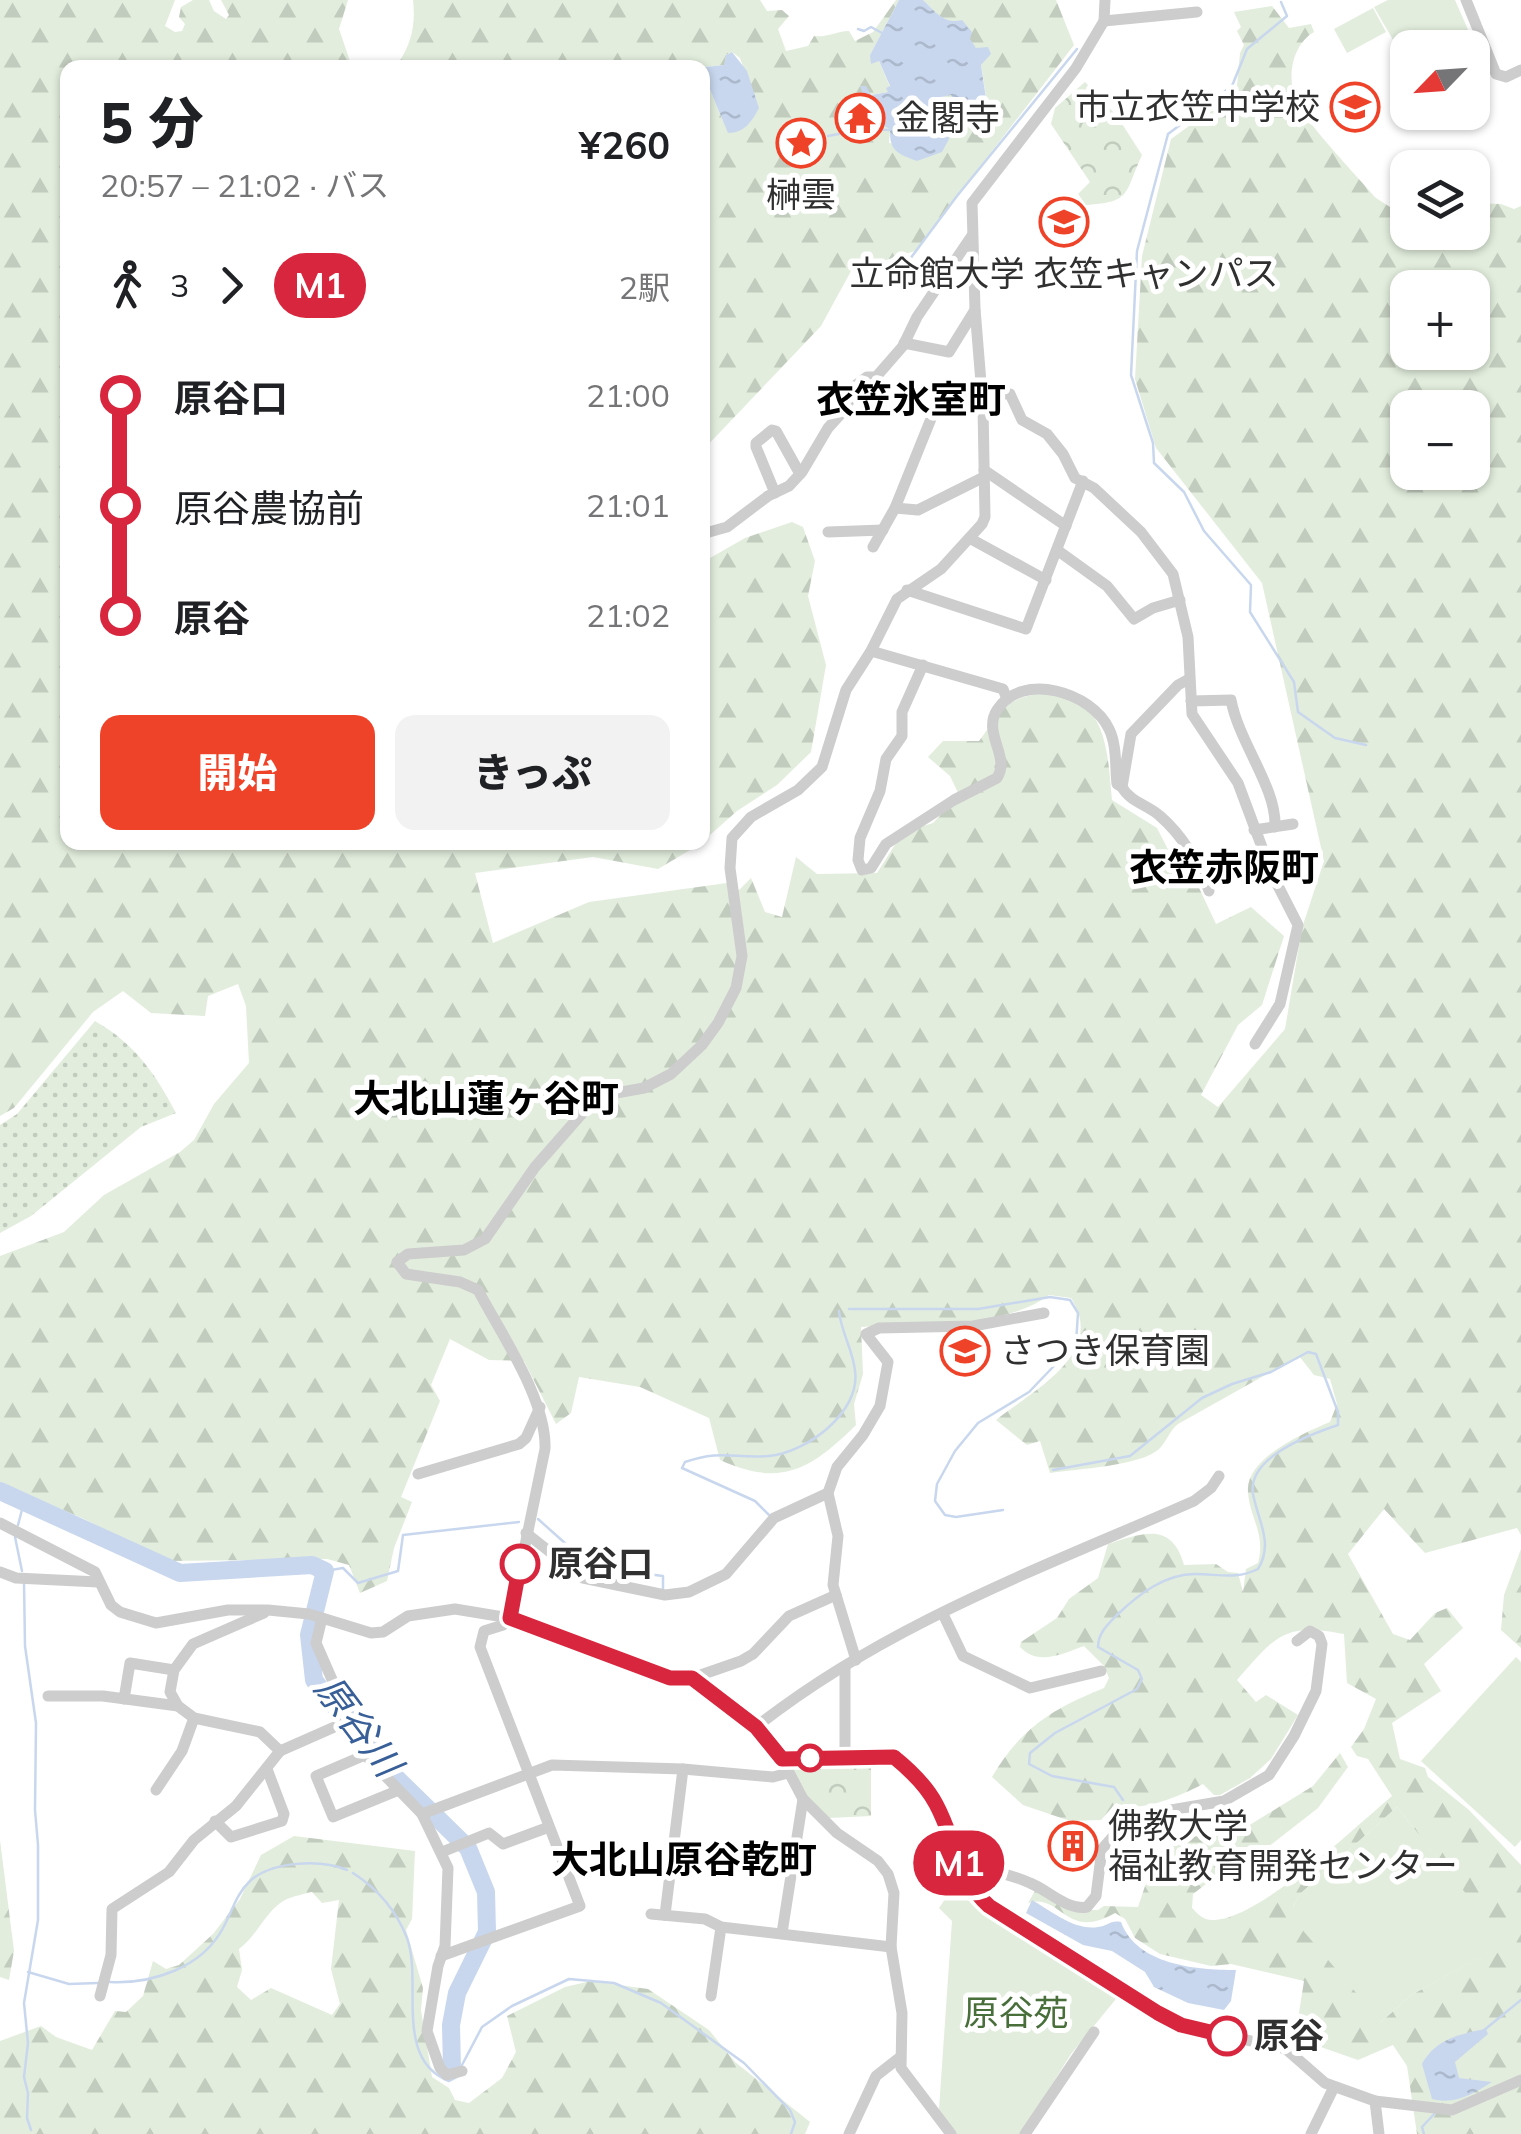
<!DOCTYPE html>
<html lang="ja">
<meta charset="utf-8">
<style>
body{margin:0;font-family:Mulish,"Noto Sans JP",sans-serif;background:#f2f2f2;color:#202124;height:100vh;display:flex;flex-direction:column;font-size:38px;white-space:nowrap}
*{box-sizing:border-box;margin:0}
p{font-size:32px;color:#757577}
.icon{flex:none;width:55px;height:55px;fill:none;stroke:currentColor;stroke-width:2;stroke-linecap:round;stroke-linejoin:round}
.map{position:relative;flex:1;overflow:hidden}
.details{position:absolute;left:60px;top:60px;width:650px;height:790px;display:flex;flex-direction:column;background:#fff;border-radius:20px;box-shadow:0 2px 8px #0004}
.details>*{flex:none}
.badge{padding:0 20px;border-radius:32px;font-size:35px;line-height:65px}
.needle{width:65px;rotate:245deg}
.controls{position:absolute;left:1390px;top:30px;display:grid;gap:20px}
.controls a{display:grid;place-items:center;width:100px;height:100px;border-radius:20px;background:#fff;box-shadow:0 2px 8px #0004;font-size:50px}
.map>.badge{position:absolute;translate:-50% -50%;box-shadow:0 0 0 5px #fff}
.legs{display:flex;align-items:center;gap:15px;height:110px;padding:0 40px;font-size:32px}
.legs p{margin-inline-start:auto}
.headline{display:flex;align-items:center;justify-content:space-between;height:170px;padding:0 40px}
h1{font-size:55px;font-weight:800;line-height:75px}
.button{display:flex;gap:20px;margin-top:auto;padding:20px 40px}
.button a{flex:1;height:115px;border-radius:20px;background:#ef4329;color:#fff;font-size:40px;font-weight:800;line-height:115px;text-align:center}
.button a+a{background:#f2f2f2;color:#202124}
ul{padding:0 40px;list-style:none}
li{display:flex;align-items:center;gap:35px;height:110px;font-size:38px}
li i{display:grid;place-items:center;width:15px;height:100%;margin:0 12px;background:currentColor}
li i::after{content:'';width:25px;height:25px;margin:-12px;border:8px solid;border-radius:50%;background:#fff}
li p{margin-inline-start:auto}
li:first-child i{background:linear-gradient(#0000 50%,currentColor 0)}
li:last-child i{background:linear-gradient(currentColor 50%,#0000 0)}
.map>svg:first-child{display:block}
.grass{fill:url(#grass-dots)}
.forest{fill:url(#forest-firs);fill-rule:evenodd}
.park{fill:url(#park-crowns)}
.garden{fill:#e2eddd}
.water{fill:url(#water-ripples)}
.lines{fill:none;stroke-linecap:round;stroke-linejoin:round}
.stream{stroke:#c8d7ee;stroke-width:2.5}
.river{stroke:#c8d7ee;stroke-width:18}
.minor{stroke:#cdcdcd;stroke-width:11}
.line-1-casing{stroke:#fff;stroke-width:22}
.line-1{stroke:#d7263d;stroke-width:15}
.stop-1-dot{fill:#fff;stroke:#d7263d;stroke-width:5}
.labels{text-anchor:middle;stroke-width:10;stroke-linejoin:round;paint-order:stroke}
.poi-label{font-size:35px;fill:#303030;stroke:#fff;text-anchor:start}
.stop-label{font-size:35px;font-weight:bold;fill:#303030;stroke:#fff;text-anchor:start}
.park-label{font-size:35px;fill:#486e3a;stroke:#fff}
.neighbourhood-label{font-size:38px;font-weight:bold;fill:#000;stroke:#fff}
.water-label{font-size:38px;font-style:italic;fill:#385f97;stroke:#fff}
</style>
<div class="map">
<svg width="1521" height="2134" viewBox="0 0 1521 2134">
<defs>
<pattern id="grass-dots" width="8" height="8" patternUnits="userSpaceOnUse" patternTransform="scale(2.5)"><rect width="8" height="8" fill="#e2eddd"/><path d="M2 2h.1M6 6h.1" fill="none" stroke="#c2ccbe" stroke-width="1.8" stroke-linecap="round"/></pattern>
<pattern id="forest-firs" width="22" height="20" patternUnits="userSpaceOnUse" patternTransform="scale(2.5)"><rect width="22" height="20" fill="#e2eddd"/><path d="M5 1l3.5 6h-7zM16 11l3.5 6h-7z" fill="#c2ccbe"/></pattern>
<pattern id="park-crowns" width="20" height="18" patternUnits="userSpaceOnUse" patternTransform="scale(2.5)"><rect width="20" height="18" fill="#e2eddd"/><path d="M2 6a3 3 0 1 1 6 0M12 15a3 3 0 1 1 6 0" fill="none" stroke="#c2ccbe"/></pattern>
<pattern id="water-ripples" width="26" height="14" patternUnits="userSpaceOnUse" patternTransform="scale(2.5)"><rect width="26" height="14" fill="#c8d7ee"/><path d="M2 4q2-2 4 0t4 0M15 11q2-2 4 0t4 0" fill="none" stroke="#acb9cc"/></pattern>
</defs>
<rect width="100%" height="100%" fill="#fff"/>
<path class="grass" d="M95,1021C135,1044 155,1073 176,1113L141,1127L31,1216L0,1233V1125L17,1114Z"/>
<g class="forest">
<path d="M0,0H175L165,26L175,32L182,31L185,24L179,17L181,7L193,0H209L214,11L226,19L229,15L221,0H348L339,29L352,67L68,68V842L702,843L658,869L593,857L475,873L493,943L589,902L727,883L739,890L751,878L765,912L782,917L796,857L817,874L877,873L898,840L914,829L933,823L947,808L961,799L950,776L928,757L943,741H979C988,730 997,712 1009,704C1029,690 1073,689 1089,710C1109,733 1109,772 1112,800L1157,828L1177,867L1193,875L1216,924L1251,907L1284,936L1262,1005L1238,1025L1201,1095L1218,1107L1285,1029L1302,928L1324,861L1262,583L1156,448L1135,379L1142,256L1171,139L1225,100L1237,86L1240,53L1244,45L1237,31L1241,27L1234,12L1272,6L1289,28L1311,24L1314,32C1293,44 1286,76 1296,100C1305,122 1358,177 1376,198L1390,207L1407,211L1408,232H1472L1473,203L1501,204L1514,209L1521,206V1535L1517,1528L1425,1553L1384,1509L1348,1554L1393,1634L1410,1640L1435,1613L1447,1608L1463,1628L1424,1664L1441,1691L1392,1723L1400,1759L1425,1768L1428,1777L1469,1810L1521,1865V2134H1417L1407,2066L1393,2045L1358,2060L1295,2038L1304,1981L1231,1964L1211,1966L1160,1954L1135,1938L1125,1919L1115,1913C1066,1942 1061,1892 1028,1903L1036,1889L1089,1910H1098L1104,1906L1138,1907L1153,1862L1165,1846L1200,1835L1235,1834L1313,1786L1340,1753L1348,1767L1318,1808L1250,1861L1245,1864L1236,1861L1193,1894L1192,1908C1198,1914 1203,1920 1212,1920C1258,1921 1355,1827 1392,1796L1368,1759L1357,1756L1351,1747L1364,1729L1376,1699L1347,1683L1344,1634C1283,1622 1276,1636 1237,1680L1256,1702L1266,1695L1298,1715L1271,1759L1250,1778L1220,1795H1214L1203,1784C1182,1795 1138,1815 1116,1803L1101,1820L1070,1821L1023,1805L992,1777C1021,1728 1052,1709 1104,1688L1109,1678L1104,1666L1084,1646C1062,1654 1038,1666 1020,1647L1021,1642L1057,1618L1069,1599L1098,1578L1108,1544C1142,1533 1172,1521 1184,1565L1216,1564L1228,1572L1238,1573L1243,1592L1246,1569L1258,1563C1266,1534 1250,1519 1248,1492C1245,1458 1304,1433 1330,1422L1337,1404L1330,1379L1314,1375L1299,1356L1178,1424C1169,1431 1167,1441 1159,1449C1141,1466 1076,1469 1050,1473L1040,1441L1027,1445L996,1420C1034,1390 1107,1353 1071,1298L1049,1295C1005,1329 916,1324 861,1327L863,1374L854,1404L856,1425C811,1469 782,1488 720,1460L709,1418L640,1387L579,1377L571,1413L556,1424L524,1361L489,1360L450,1339L431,1385L440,1401L401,1497L412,1502L394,1548L387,1581L360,1593L349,1565L327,1559L167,1561L84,1519L0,1483V1256L64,1232L104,1195L180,1152L194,1140L214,1104L249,1063L246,1006L238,984L208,996L205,1016L151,1013L123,991L93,1012L14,1108L0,1116ZM1408,288H1472V352H1408ZM1408,408H1472V472H1408ZM1397,1807L1505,1944L1411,1995L1381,2022L1293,1907L1300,1894Z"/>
<path d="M413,0H760L767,11L782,10L789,16L778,29L786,51L808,46L814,36C826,38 837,31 849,31L855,41L873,32L896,0H899L870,55L879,61L890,87L888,92L870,95L862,85L890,129L889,143L942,152L941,97L951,94L959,114L986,97L981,65L985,59L954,22L942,19L923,0H1056L1074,45L915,251L851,271L821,326L703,450L702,68H395C411,46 416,26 413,0ZM732,52L740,58L751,89L723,121L703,73L705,67L725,65L726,55Z"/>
<polygon points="792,522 803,527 815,561 808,596 826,665 811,752 777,785 737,811 702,842 703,562 745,538"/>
<polygon points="1521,1549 1521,1648 1501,1630 1504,1595"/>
<path d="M294,1836L415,1851L412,1919L406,1930L423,1988L421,2010L432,2077L449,2088L455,2100L469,2103L502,2078L516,2052L507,2016L565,1987L591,1981L648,1989L709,2030L735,2062L810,2122L805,2134H0V2041L41,2026L56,2037L92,2050L115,2011L126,2012L143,1996L153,1961L166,1969L179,1965L213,1934L240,1899L261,1855ZM312,1892L322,1903L339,1900L331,1969L340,2004L332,2015L271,1988L251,2000L237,1987L242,1970L239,1949C258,1935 267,1908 287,1899C294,1896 304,1894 312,1892Z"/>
<polygon points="0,1840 14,1951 9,1980 0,1977"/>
</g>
<g class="park">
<path d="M1085,82L1117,116L1142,155C1124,194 1132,202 1086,205L1078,194L1090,182L1051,124L1055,108Z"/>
<polygon points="871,1761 871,1816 829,1818 807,1796 793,1771 795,1763"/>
</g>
<g class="garden">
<polygon points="1388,0 1455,0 1479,55 1477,61 1473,64 1472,48 1408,48 1407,64 1374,7"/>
<polygon points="1373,8 1386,32 1347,53 1334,29"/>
<polygon points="1516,1657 1521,1662 1521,1840 1515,1847 1421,1761"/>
<polygon points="1397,1807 1506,1944 1411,1995 1381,2022 1294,1920 1293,1907 1300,1894"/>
<path d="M958,1880C1001,1930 1064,1960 1120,1994L1071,2054L1021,2134H955L939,2109L952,1921L939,1908Z"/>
</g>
<g class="water">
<path d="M899,0H923C935,11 944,25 962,20L972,32L970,39L976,48L988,47L991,54L981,65L988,112L975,122H965L951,95L941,97L949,139L942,152L917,161C898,154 889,151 890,129L873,121L860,86H866L871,95L888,92L886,88L890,86L879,61L871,64L870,55Z"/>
<path d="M732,52L747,71L759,108C752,121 745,133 728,133L703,73L705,67L724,65L726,55Z"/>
<path d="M1032,1900C1051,1911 1075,1931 1098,1927C1109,1926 1109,1920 1121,1922C1137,1965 1196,1970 1236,1970L1231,2001L1224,2010L1188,2003L1154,1987L1145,1972L1112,1951L1083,1945L1026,1913Z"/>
<path d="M1486,2029L1488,2034L1455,2062L1459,2078L1492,2082C1473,2094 1455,2105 1432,2099L1422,2064C1436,2039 1459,2034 1486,2029Z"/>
</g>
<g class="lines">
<g class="stream">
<polyline points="1281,2 1287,16 1247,49 1232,86 1168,134 1137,251 1131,375 1153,443 1154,463 1184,492 1204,531 1251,585 1250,612 1294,682 1298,712 1335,738 1366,745"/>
<polyline points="858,29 864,31 871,27 882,33"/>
<polyline points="828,136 864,129 890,130"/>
<polyline points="907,263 957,196 1077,49"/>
<polyline points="849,1309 978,1309 1050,1297 1070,1300 1078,1313 1076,1343 1029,1392 978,1423 955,1451 937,1484 935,1501 945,1515 956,1517 1003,1510"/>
<path d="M1053,1470L1130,1456L1202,1398L1232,1384L1271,1372L1308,1352L1316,1354L1338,1412V1425C1311,1434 1247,1457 1253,1494C1258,1521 1274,1543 1258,1569C1236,1580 1219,1574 1195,1574C1165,1574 1139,1594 1118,1614C1108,1624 1098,1633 1098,1647L1138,1670L1142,1679L1137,1689L1055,1733L1030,1753L1029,1764L1052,1776L1114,1787L1123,1800"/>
<path d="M770,1516L755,1501L682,1468L685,1462C722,1449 734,1459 769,1456C806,1453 861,1412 855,1371C853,1350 841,1332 839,1311"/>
<polyline points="538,1519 566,1544 577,1559 592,1567 663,1576 663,1591"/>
<polyline points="18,1525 24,1502"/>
<polyline points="15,1537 22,1571"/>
<polyline points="325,1571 343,1568 358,1583 398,1571 403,1535 519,1522"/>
<polyline points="24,1582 25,1646 36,1723 35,1810 38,1845 38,1920 24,2003 28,2043 24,2077 28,2093 27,2118 31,2130"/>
<path d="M353,1873C378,1889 396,1910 407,1938C423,1982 393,2059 449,2081L457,2077"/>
<polyline points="28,1972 69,1984 98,1983"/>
<path d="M110,1982C152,1984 202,1968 223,1928C232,1912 236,1894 250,1881C272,1861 321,1859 347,1870"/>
<polyline points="1483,2031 1521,2000"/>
<polyline points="462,2065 482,2027 512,2006 569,1979 614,1983 661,2003 744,2063 790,2110 795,2122 791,2134"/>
<polyline points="1424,2134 1422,2127 1436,2112"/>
</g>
<polyline class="river" points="0,1491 180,1573 312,1565 325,1571 309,1635 314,1680 332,1704 357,1723 379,1761 468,1848 486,1892 487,1932 457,1993 451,2025 452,2069"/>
<g class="minor">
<polyline points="1466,0 1496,74 1506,77 1521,70"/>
<polyline points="1104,21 1197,12"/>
<polyline points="904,343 949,352 975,310"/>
<polyline points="983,407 1001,394 1010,394 1022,420 1047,434 1063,454 1075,478 1094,488 1141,532 1173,574 1188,637 1192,714 1238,783 1272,874 1298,925 1280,1004 1255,1044"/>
<polyline points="984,470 1066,526"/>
<polyline points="775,493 756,447 756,443 772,430 776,431 800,474"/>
<polyline points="895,508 918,510 984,477"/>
<polyline points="828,532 883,530"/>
<polyline points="702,534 727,527 768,496 789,486 802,472 828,428 847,407 852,388 867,377 876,377 903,346 917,317 971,237"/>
<polyline points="971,539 1046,580"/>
<polyline points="873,547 895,508 945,384 982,389"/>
<polyline points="1057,550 1107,586 1134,619 1153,608 1180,600"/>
<polyline points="907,590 1026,629 1083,481"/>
<polyline points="871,651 1003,689 1007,699"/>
<path d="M923,665L902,712V736L886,759L880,791L860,838L858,860L862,870L871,868L886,844L954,800L997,778C1011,757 982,733 997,710C1022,671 1092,692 1109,729C1117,745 1115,766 1117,784L1122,787"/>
<path d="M1189,679L1178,685L1131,734L1122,787C1130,802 1148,805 1160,816C1181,834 1201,865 1209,891"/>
<path d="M1191,701L1231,700C1239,743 1277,788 1275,827"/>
<polyline points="1254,830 1293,824"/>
<polyline points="418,1474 519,1444 526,1438 540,1407"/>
<polyline points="0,1523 95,1572 111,1605 120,1612 156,1623 228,1610 268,1610 309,1614 371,1633 383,1632 408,1616 455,1609 510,1618 670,1678 692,1678 756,1727 782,1759 803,1799 837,1833 878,1861 888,1874 894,1893 891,1947 902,2013 901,2068 951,2134"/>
<polyline points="526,1533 583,1578 665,1595 689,1592 726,1574 774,1518 828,1493"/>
<polyline points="0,1572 16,1578 98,1582"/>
<polyline points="943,1614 963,1656 1030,1688 1101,1671"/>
<polyline points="322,1618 316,1643 365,1755 422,1814 448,1868 445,1946 438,1966 427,2031 440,2068 447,2075 462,2071"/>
<polyline points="856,1660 833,1585 838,1536 828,1493 837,1467 863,1435 880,1406 888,1362 866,1334 879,1328 973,1326 1044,1313"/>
<polyline points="845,1668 845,1757"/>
<polyline points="692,1678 741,1661 753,1654 789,1616 836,1595"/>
<polyline points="48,1696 103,1696 178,1706"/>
<polyline points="124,1699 130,1663 174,1670"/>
<path d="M756,1727C886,1624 1044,1567 1194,1501L1211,1488L1219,1476"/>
<polyline points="280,1751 348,1721"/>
<polyline points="365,1755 316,1776 333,1817 399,1790"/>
<polyline points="782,1759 894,1757 915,1775 935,1802 960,1867 976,1894 1016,1924 1181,2025 1286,2049 1325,2083 1375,2101 1452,2110 1521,2080"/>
<polyline points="156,1790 182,1751 194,1718"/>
<polyline points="422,1814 552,1765 683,1769 773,1777 788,1773"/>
<polyline points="215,1821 231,1837 282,1821 284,1814 267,1769"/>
<polyline points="442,1852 489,1833 503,1844 549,1827"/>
<path d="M960,1867C985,1868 1007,1873 1030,1883C1048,1890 1068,1911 1087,1907L1096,1896L1102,1849L1130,1817L1224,1801L1269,1775L1294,1736L1316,1691L1322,1644L1319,1636L1310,1631L1297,1641"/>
<polyline points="651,1914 705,1919 721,1927 891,1947"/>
<polyline points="665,1915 683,1769"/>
<polyline points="782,1933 803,1799"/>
<path d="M441,1956L580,1906L480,1647L484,1631L503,1625L510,1618L545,1449C547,1400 501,1334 478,1290L460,1282L406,1274L397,1262L408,1254L464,1250L485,1239L535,1167L593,1101L605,1095L644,1088L671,1074L702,1045L718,1023L736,988L742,956L730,868L732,838L751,817L798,790L822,767L846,690L871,651L897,599L941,569L982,524L985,517L983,407L975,309L972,203L1076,68L1104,21L1105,0"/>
<polyline points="100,1996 111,1955 112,1909 169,1872 194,1840 236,1806 280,1751 260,1732 194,1718 178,1706 170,1692 174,1670 193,1644 264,1613"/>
<polyline points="711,1996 721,1927"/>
<polyline points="1375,2101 1379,2134"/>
<polyline points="849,2134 876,2076 899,2058"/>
<polyline points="1025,2134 1094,2032"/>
<polyline points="1311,2134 1334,2087"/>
</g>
</g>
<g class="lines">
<g class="line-1-casing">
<path id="line-1" d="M520,1564L510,1618L670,1678H692L756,1727L782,1759L894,1757C910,1770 926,1785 936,1804C955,1839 958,1879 989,1906L1158,2013L1181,2025L1227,2036"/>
</g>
<use href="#line-1" class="line-1"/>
</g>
<defs>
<g id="school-ring" transform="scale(2.5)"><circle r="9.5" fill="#fff" stroke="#ef4329" stroke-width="1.5"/><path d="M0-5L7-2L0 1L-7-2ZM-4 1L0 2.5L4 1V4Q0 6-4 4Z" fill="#ef4329"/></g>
<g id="temple-ring" transform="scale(2.5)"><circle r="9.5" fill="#fff" stroke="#ef4329" stroke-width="1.5"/><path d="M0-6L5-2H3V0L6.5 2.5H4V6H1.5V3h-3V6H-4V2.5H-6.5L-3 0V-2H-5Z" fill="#ef4329"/></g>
<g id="sight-ring" transform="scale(2.5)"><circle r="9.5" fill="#fff" stroke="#ef4329" stroke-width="1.5"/><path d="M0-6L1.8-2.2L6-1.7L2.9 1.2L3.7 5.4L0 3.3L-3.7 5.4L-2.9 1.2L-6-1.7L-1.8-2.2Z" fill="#ef4329"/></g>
<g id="university-ring" transform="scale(2.5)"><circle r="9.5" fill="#fff" stroke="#ef4329" stroke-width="1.5"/><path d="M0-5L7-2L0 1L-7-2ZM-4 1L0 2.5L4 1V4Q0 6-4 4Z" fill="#ef4329"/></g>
<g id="building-ring" transform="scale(2.5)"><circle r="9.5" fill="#fff" stroke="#ef4329" stroke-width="1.5"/><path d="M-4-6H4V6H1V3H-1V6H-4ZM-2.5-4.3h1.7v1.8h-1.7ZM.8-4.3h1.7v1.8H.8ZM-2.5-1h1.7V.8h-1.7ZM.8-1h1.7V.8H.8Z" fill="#ef4329"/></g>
</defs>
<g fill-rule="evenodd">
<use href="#school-ring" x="1355" y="107"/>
<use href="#temple-ring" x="860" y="118"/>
<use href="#sight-ring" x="801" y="143"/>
<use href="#university-ring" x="1064" y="222"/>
<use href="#school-ring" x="965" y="1351"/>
<use href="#building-ring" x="1073" y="1846"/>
</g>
<g class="stop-1-dot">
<circle cx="520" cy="1564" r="18"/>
<circle cx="810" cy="1758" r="12"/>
<circle cx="1227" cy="2036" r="18"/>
</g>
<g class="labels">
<g class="poi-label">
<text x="1320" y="119" text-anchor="end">市立衣笠中学校</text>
<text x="895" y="130">金閣寺</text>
<text x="801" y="207" text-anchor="middle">榊雲</text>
<text x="1064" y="286" text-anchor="middle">立命館大学 衣笠キャンパス</text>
<text x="1000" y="1363">さつき保育園</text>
<text x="1108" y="1838">佛教大学<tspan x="1108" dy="40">福祉教育開発センター</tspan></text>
</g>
<g class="stop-label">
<text x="548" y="1576">原谷口</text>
<text x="1254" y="2048">原谷</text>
</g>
<g class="park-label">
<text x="1016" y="2025">原谷苑</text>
</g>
<g class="neighbourhood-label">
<text x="911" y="413">衣笠氷室町</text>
<text x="1224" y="881">衣笠赤阪町</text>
<text x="486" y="1112">大北山蓮ヶ谷町</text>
<text x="684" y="1873">大北山原谷乾町</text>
</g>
<g class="water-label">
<text transform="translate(358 1726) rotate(53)" y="13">原谷川</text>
</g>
</g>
</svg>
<div class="controls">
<a><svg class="needle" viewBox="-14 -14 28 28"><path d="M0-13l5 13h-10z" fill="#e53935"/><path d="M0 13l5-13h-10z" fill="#757577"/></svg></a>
<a><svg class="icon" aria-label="layers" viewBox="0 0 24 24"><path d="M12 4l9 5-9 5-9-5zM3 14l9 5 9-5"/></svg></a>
<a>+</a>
<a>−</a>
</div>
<b class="badge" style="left:959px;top:1863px;background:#d7263d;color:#fff">M1</b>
<section class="details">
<div class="headline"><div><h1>5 分</h1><p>20:57 – 21:02 · バス</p></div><b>¥260</b></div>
<div class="legs"><svg class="icon" aria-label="walk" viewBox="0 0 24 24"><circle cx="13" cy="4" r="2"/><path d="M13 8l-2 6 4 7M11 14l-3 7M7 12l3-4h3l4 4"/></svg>3<svg class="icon" aria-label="forward" viewBox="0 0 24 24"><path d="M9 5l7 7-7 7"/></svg><b class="badge" style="background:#d7263d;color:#fff">M1</b><p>2駅</p></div>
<ul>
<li><i style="color:#d7263d"></i><b>原谷口</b><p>21:00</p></li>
<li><i style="color:#d7263d"></i><span>原谷農協前</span><p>21:01</p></li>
<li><i style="color:#d7263d"></i><b>原谷</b><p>21:02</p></li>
</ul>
<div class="button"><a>開始</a><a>きっぷ</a></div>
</section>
</div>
